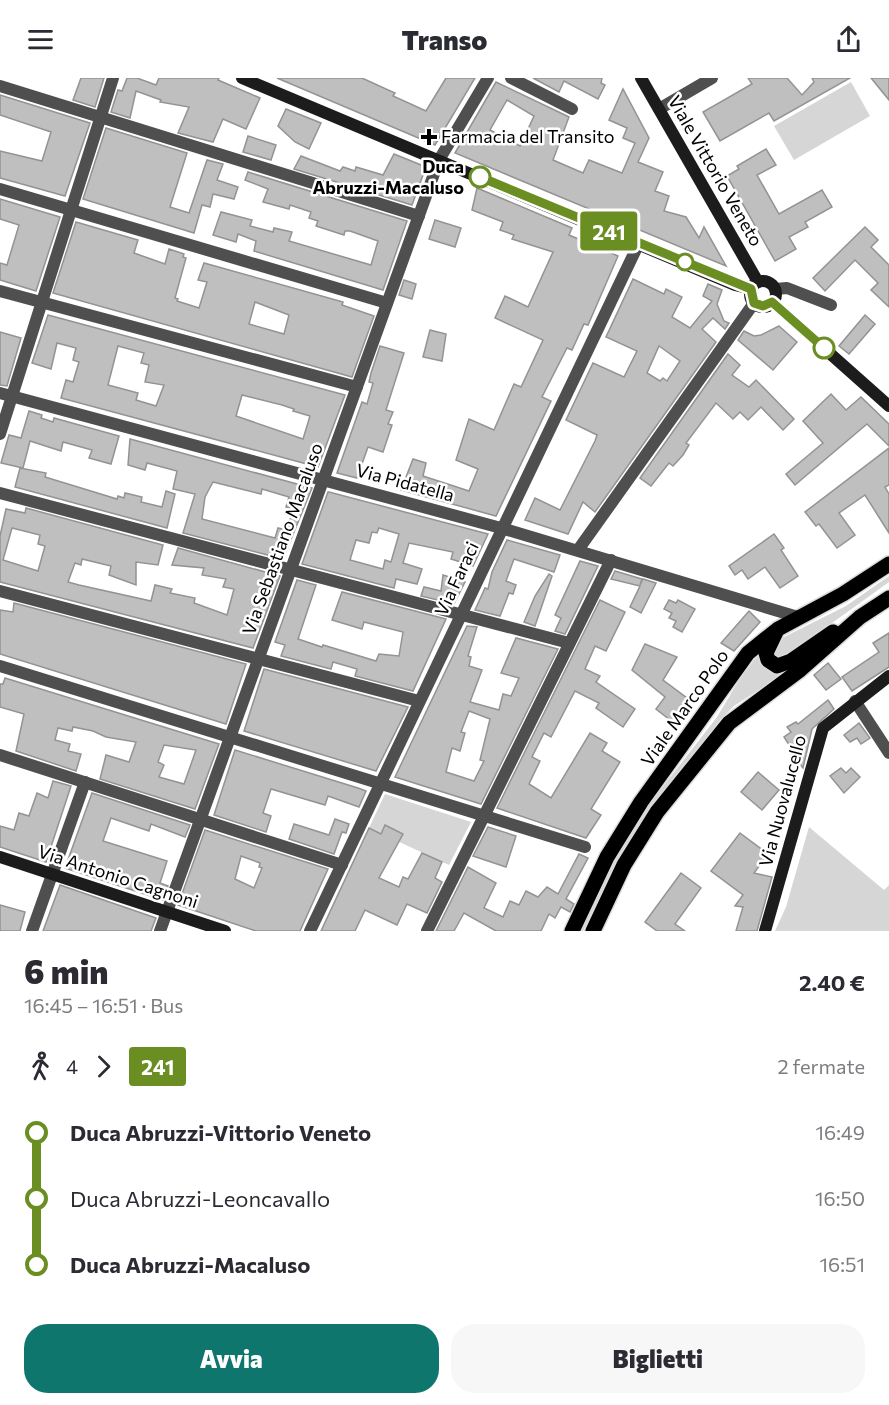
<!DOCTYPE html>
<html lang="it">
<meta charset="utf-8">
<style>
body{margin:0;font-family:Commissioner,sans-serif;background:#f7f7f7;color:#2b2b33;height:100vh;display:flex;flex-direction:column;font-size:22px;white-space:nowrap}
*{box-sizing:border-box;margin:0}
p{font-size:20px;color:#7c7c81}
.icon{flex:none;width:33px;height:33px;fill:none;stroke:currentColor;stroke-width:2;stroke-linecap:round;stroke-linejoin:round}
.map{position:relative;height:853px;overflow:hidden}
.panel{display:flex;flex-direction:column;background:#fff;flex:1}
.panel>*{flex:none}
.badge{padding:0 12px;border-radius:4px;font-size:21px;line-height:39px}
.map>.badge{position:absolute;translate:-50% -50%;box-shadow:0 0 0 3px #fff}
.legs{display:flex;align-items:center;gap:9px;height:66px;padding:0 24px;font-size:20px}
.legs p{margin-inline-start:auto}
.summary{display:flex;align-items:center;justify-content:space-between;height:102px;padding:0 24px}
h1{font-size:33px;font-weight:800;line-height:45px}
.cta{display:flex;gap:12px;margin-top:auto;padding:12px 24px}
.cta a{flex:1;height:69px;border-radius:24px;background:#0f766e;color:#fff;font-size:24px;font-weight:800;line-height:69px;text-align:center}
.cta a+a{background:#f7f7f7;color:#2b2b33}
ul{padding:0 24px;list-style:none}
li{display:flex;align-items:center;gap:21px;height:66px;font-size:22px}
li i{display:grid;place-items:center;width:9px;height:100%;margin:0 8px;background:currentColor}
li i::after{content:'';width:15px;height:15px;margin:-8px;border:4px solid;border-radius:50%;background:#fff}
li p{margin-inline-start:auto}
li:first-child i{background:linear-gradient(#0000 50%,currentColor 0)}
li:last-child i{background:linear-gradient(currentColor 50%,#0000 0)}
header{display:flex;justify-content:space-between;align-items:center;height:78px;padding:0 24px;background:#fff;font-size:27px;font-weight:800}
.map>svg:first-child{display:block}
.green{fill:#d6d6d6}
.building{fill:#bfbfbf;stroke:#939393;stroke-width:1.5;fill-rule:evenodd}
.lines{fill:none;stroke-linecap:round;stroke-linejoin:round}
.primary-casing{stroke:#dbdbdb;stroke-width:18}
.minor{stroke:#4f4f4f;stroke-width:12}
.tertiary{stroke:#4f4f4f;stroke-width:12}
.secondary{stroke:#1c1c1c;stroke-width:12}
.primary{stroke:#000;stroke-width:15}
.line-1-casing{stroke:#fff;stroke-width:14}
.line-1{stroke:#6b8e23;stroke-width:9}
.poi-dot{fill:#000;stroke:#fff;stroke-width:2}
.stop-1-dot{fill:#fff;stroke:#6b8e23;stroke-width:3}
.labels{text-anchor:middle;stroke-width:5;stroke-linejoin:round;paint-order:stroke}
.poi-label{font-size:18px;fill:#000;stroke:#fff;text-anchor:start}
.stop-label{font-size:18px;font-weight:bold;fill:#000;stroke:#fff;text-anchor:end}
.street-label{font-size:18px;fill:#000;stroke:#fff}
</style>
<header><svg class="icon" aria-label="menu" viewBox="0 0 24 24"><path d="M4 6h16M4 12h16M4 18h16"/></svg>Transo<svg class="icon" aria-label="share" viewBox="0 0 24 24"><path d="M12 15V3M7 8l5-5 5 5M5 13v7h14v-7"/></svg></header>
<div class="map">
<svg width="889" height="853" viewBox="0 0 889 853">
<rect width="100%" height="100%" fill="#fff"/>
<g class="green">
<polygon points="851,4 870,38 794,82 774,48"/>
<polygon points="889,498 889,504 782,581 773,579 773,572 780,561 846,528"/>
<polygon points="758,577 770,593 786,594 734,628 722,640 651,730 616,784 583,853 579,853 613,782 648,728 717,639 739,602"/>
<polygon points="385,716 471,744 449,787 369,750"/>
<polygon points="809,749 884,812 889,807 889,853 775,853 786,829"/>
</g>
<g class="building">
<polygon points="81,0 104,0 95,29 73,22"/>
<polygon points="127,0 137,0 156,7 159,0 219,0 218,2 260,20 246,51 223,41 213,64 178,55 189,29 160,24 161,22 136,13 130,40 111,34 118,12 122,13"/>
<polygon points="277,0 362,0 395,15 393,18 426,33 446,0 475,0 435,67"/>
<polygon points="533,0 602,0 601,5 605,7 598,21 564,3 559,14"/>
<polygon points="748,0 787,0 802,17 814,4 812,0 850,0 774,43 769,35 720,63 703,34 752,6"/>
<polygon points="871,0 889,0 889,22"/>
<path d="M496,4L569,39L553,82L583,95L589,82L622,95L635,65L623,60L627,50L609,42L623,11L649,60L638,84L663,94L655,113L669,118L664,133L686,139L699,160L704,149L726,188L455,75ZM507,22L534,38L520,68L490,52Z"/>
<polygon points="0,17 90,45 65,118 0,100 0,73 42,83 51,54 0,37"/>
<polygon points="286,31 321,45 309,71 295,64 278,48"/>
<polygon points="106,50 187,75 170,129 189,135 207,82 223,86 217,102 238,109 234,121 213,116 210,129 202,127 194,155 83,121"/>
<polygon points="248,58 276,67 271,82 243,74"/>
<polygon points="766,71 776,87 757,97 779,136 822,112 832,129 805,144 808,149 789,159 796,171 775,183 727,98 739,91 737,88"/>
<polygon points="394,76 426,89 412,127 294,91 301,78 340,93 343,89 355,93 356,89 383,97"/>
<polygon points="248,94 407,143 383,212 254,173 256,163 238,156 236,164 213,157 221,134 252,142 250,148 273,154 274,150 292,154 289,163 371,187 378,163 350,153 345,153 344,157 316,148 318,143 309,140 311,134 290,127 289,131 263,124 268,111 245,102"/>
<polygon points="477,110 572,150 569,157 618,178 588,247 584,246 572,272 567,270 542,319 551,323 496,438 401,412 413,381 426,385 423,398 469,413 478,391 456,382 469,341 494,352 514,306 521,309 543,262 495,240 505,218 528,229 553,174 512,161 514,157 500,152 503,144 472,132"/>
<polygon points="0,121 60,139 36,213 0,202 0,185 7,187 19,147 0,141"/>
<polygon points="435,142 461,150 455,169 429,161"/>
<path d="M76,144L138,162L134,175L165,186L169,171L184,176L183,179L186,180L175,220L178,221L177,223L199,230L207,204L198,202L204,185L343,224L342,227L374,238L352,299L53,215ZM255,224L289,237L284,256L249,246Z"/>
<polygon points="865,149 878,162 871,169 889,187 889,229 871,212 878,205 855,182 825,213 813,200"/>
<path d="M633,201L664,216L666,211L682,219L672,239L690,250L712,223L703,218L708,206L722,212L717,226L724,243L729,245L725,251L713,240L702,251L716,264L595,434L583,424L568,456L525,442L535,420L560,432L595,363L597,357L566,342L593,285L624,299L637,273L606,259ZM659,268L680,283L667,303L663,300L660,303L647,295Z"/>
<polygon points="404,202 416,206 412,221 399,217"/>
<path d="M48,237L345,317L318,389L61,320L66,302L73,304L79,284L73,282L76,270L57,265L51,291L32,285ZM118,268L144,275L141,285L149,287L145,304L164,307L156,328L136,322L138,315L108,307ZM242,317L282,327L294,331L293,333L310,338L303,361L236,338Z"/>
<polygon points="865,237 875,246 849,276 839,268"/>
<polygon points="779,248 797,264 773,292 738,262 744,253 754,258 761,257"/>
<polygon points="430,252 446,256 442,283 423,279"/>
<polygon points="0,254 21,260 7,308 0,307"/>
<polygon points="380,268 404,275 386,332 393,334 388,346 392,347 383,374 368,369 357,400 337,395 362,324 367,326 373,305 369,304 371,295"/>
<polygon points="728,276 740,287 732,297 749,309 756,302 794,341 783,352 761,329 748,342 740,334 733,341 716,325 686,365 689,367 683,377 673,388 669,385 651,408 640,400"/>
<polygon points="831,316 846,332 861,319 889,346 889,368 867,346 795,407 786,396 823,365 803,343"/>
<polygon points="29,333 42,337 41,340 53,344 54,340 119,358 111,386 89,380 92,372 63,364 61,373 30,363 23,390 1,385 9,357 21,360"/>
<path d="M130,361L312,410L283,481L183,455L195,416L173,411L177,393L147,385L145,392L128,387ZM213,404L261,416L262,411L289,419L286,429L294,431L286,452L278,450L275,460L202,441L205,419Z"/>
<polygon points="889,370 889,407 885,409 889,416 889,455 865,417 839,435 855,457 837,470 819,446 816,448 805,434"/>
<polygon points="20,390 46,395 45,399 117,421 118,418 124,420 125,415 142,419 141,424 162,429 166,413 175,416 167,450 15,409"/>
<path d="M328,414H329L488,456L473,488L451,481L453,474L409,465L403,485L422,491L417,506L396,501L394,510L302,486ZM379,450L399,456L391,484L385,482L383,491L350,482L356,462L369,465L372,454L377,455Z"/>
<path d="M26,430L163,467L158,487L136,484V507L109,497L111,488L82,481L81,487L75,485L68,504L79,507L151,523L155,507L172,511L170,515L195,520L194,525L227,537L234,511L223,509L226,501L202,497L204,490L172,487L178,470L280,498L253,570L0,504V458L6,431L25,435ZM12,450L40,457L38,466L45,468L38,493L3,482Z"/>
<polygon points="774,456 784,470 781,472 798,498 780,510 765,489 748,501 742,492 735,497 729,488"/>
<polygon points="507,462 560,477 554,494 514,481 506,503 516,507 513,516 509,515 500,538 475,532 485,510 488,511 492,494"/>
<polygon points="580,483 598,488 565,556 555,553 561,540 555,537"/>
<polygon points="615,493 642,501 640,507 643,501 656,505 641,535 630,529 640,508 611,501"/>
<polygon points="549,496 552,498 535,548 524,544 535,518"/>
<polygon points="443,497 465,504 454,526 421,518 424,509 441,513"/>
<polygon points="297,502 316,507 298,561 322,569 323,567 376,583 379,576 399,578 403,554 364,544 362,551 332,542 342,514 446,541 413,613 355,598 357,591 333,584 331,591 281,578 285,567 275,564"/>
<polygon points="600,522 625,534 606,573 595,568 585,591 600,598 596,604 635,631 623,649 596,630 599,625 575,613 551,659 544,655 532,679 540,683 529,706 551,720 590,655 607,665 602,673 620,684 591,731 601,737 586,760 497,730"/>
<polygon points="669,522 676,525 678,522 695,531 682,554 673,549 676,543 669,540 672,535 664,531"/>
<polygon points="14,525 246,586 226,646 0,576 0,532 13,534"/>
<polygon points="749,533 760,544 734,573 721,565"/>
<path d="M467,548L477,549L468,578L471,579L469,588L482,592L470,624L499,632L503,616L511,618L519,600L501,595L516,560L558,571L481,726L395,699ZM469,633L490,641L480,682L484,683L474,703L446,694L452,670L460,673L465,655L461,654Z"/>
<polygon points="889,555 889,589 852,613 842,599 879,574 873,565"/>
<polygon points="645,566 677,579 663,602 691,623 674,645 656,631 665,619 632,592"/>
<polygon points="828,585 841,601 826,612 814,597"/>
<polygon points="264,591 408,629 376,693 244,653"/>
<path d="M5,600L219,666L195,731L100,701L106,677L129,684L136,664L106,659L93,653L73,649L72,653L58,650L55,662L70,666L68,673L81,676L76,693L16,673L24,636L0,629V606H3ZM164,667L196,672L184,706L159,699L164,687L158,684Z"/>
<polygon points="828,622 834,631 812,651 803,690 790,675 793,673 784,659 791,654 787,649 796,644 798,646"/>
<polygon points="859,645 870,660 861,666 857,660 850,664 844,657"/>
<polygon points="235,672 358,710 366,713 359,729 328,718 325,727 271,711 263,735 271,738 266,754 214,737"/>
<polygon points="841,690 846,695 851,690 860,699 844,715 830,698"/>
<polygon points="758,694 779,712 762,732 741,714"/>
<polygon points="53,703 71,708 46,784 0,769 0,748 14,752 19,735 29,738 37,715 48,720"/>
<polygon points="92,715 190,747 185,759 151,746 149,753 111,740 103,763 167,783 160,805 168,808 163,822 65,790"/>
<polygon points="335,741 349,746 346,755 342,754 334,776 289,761 294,746 329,757"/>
<polygon points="385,747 403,756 379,800 399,809 403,799 408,801 422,775 442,784 435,800 442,804 427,835 407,826 397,847 365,832 355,853 321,853 369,750 381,756"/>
<polygon points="488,749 516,758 506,789 473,778"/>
<path d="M205,752L328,791L300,853H256L178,827ZM241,778L260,785L259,789L262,790L254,810L235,801Z"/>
<polygon points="740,755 768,776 754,795 772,799 757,853 736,853 743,829 735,828 743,817 711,793"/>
<polygon points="579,776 588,780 566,821 574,826 570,834 561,829 555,840 549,836 541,853 496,853 464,835 454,853 436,853 468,789 496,805 484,830 503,839 510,823 519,827 526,813 538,819 547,809 558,816"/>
<polygon points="681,795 701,810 675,846 685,853 657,853 645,844"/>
<polygon points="60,807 156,840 151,853 43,853"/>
<polygon points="0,827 25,834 20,853 0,853"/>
</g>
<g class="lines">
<g class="primary-casing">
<g id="primary">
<polyline points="776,554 766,575 768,582 777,588 791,583 833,554"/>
<polyline points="572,853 607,779 641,724 748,575 778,551 843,516 889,486"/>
<polyline points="593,853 624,787 657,734 729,645 800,592 860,539 889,520"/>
</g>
</g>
<g class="minor">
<polyline points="511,0 572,31"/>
<polyline points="0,8 419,138"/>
<polyline points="659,31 712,0"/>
<polyline points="0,111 387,225"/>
<polyline points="775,211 787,210 831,227"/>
<polyline points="0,213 357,309"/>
<polyline points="0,356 113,0"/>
<polyline points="0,415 569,565"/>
<polyline points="578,472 754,225"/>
<polyline points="0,513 419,623"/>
<polyline points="0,588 585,769"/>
<polyline points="855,623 889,675"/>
<polyline points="0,677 342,787"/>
<polyline points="32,853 85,704"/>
<polyline points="160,853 439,82 488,0"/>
<polyline points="310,853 639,165"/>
<polyline points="427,853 611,482"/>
</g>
<polyline class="tertiary" points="0,315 501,450 798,539"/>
<g class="secondary">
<polyline points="242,0 735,207 751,211"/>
<polyline points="641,0 758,204"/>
<circle cx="763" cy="216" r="13"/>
<polyline points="772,224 889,328"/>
<polyline points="0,779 225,853"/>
<polyline points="765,853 823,650 889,598"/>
</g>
<use href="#primary" class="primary"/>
</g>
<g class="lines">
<g class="line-1-casing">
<polyline id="line-1" points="480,99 751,211 754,225 763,228 772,224 824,270"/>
</g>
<use href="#line-1" class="line-1"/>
</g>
<path class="poi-dot" d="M426 50h6v6h6v6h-6v6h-6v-6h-6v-6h6z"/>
<g class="stop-1-dot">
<circle cx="480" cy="99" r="10"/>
<circle cx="685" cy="184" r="8"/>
<circle cx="824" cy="270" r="10"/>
</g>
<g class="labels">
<g class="poi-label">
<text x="441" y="65">Farmacia del Transito</text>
</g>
<g class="stop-label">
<text x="464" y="95">Duca<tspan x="464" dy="21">Abruzzi-Macaluso</tspan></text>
</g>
<g class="street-label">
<text transform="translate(715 93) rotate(60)" y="6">Viale Vittorio Veneto</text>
<text transform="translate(405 405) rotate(15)" y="6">Via Pidatella</text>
<text transform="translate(283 461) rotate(-70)" y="6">Via Sebastiano Macaluso</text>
<text transform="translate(457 501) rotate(-65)" y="6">Via Faraci</text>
<text transform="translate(685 630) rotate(-55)" y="6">Viale Marco Polo</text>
<text transform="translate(783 723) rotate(-75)" y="6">Via Nuovalucello</text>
<text transform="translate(118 799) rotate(18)" y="6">Via Antonio Cagnoni</text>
</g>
</g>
</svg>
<b class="badge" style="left:609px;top:153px;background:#6b8e23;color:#fff">241</b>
</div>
<section class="panel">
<div class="summary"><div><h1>6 min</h1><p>16:45 – 16:51 · Bus</p></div><b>2.40 €</b></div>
<div class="legs"><svg class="icon" aria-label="walk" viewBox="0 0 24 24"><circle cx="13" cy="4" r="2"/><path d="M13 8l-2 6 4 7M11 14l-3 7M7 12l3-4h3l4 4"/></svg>4<svg class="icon" aria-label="forward" viewBox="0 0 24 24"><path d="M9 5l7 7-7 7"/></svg><b class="badge" style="background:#6b8e23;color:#fff">241</b><p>2 fermate</p></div>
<ul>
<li><i style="color:#6b8e23"></i><b>Duca Abruzzi-Vittorio Veneto</b><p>16:49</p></li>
<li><i style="color:#6b8e23"></i><span>Duca Abruzzi-Leoncavallo</span><p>16:50</p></li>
<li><i style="color:#6b8e23"></i><b>Duca Abruzzi-Macaluso</b><p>16:51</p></li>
</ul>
<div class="cta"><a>Avvia</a><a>Biglietti</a></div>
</section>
